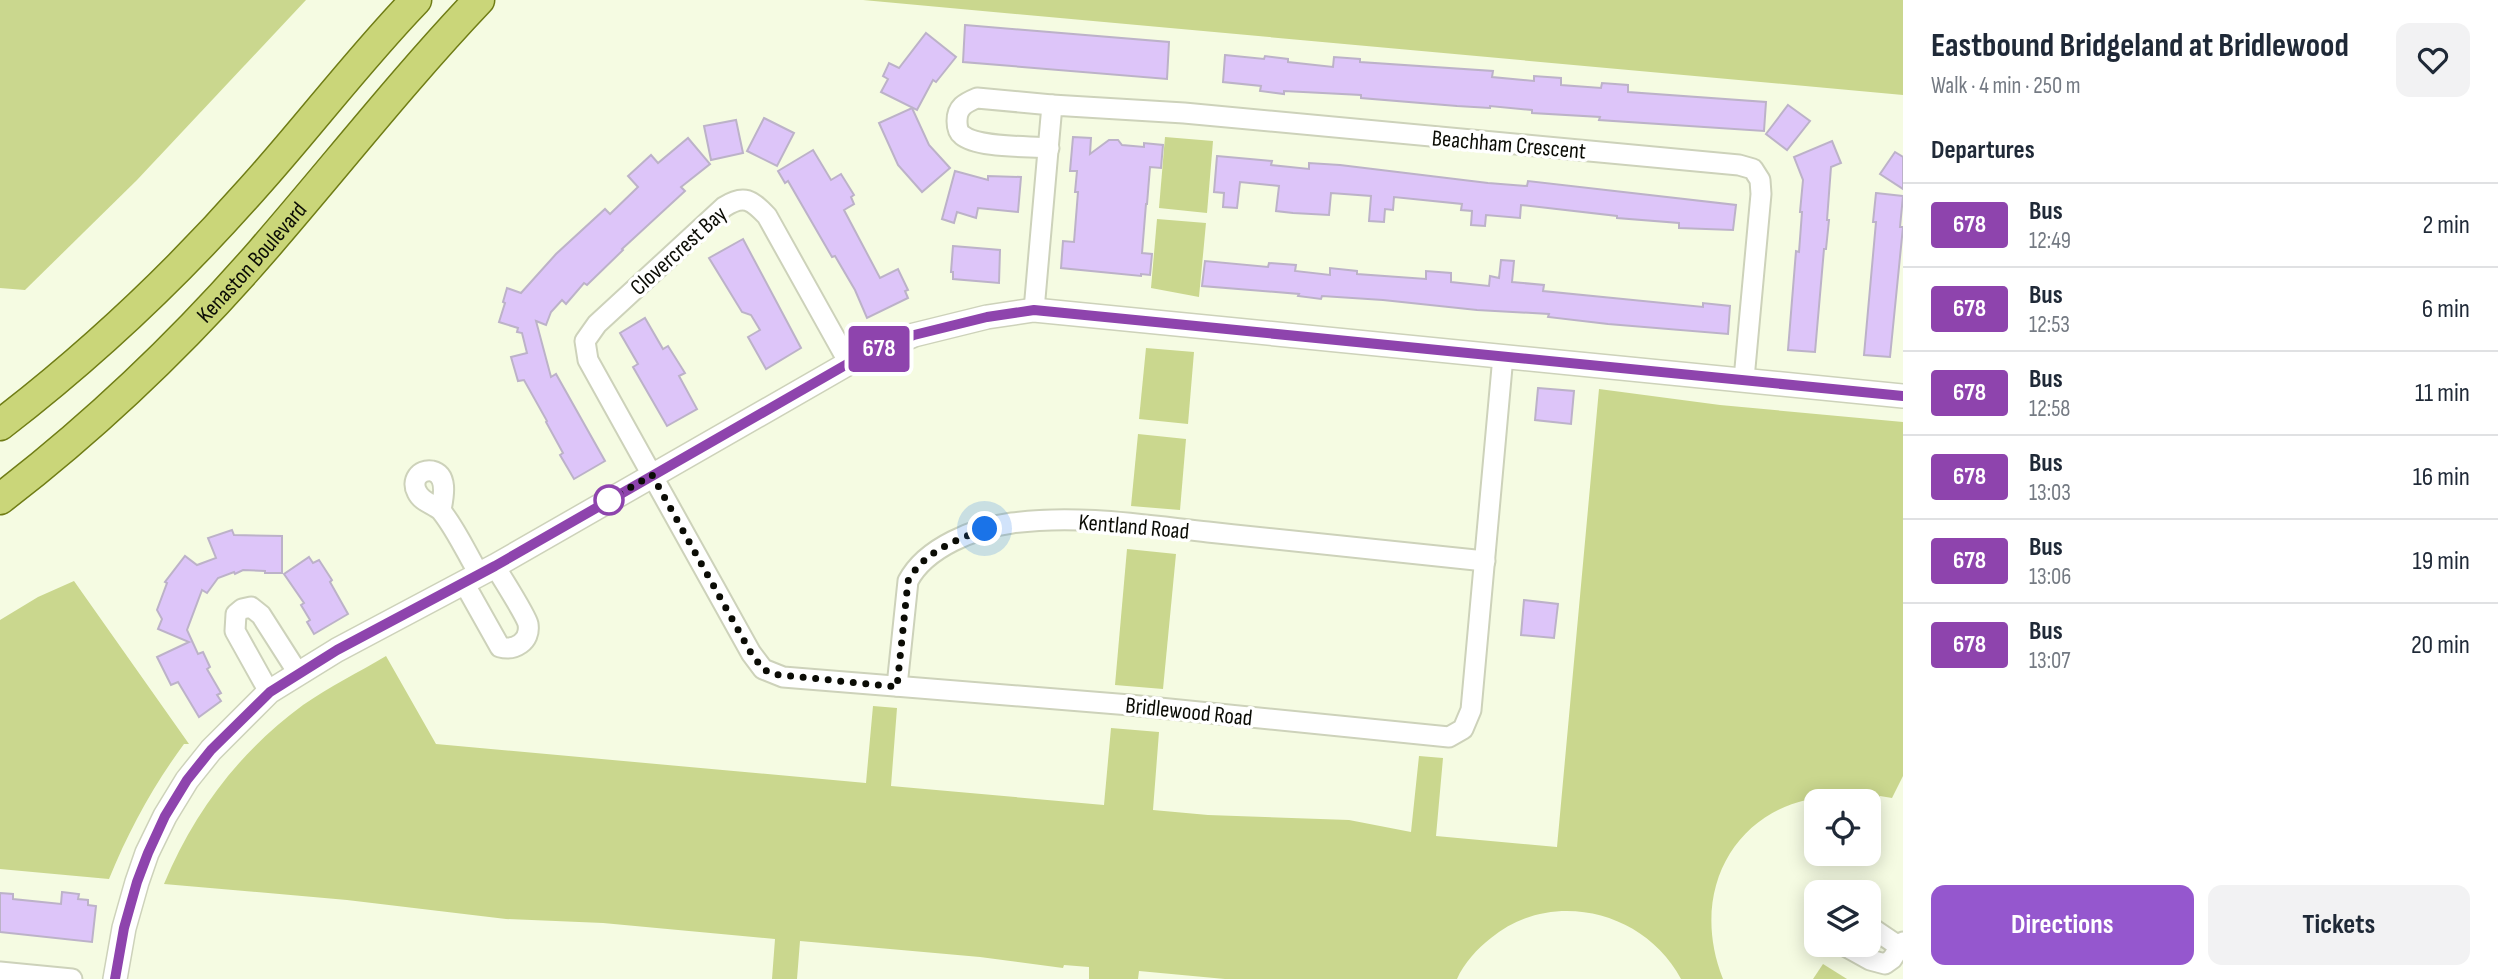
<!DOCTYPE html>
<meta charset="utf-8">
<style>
body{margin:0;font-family:"Sofia Sans Condensed",sans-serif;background:#f2f2f3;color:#1f2937;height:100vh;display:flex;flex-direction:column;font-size:26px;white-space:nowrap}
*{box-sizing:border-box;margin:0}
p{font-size:23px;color:#747a83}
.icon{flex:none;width:38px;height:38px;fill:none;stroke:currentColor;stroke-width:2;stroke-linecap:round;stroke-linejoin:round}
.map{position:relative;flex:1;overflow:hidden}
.panel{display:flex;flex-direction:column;background:#fff;width:595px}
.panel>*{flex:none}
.badge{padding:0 14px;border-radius:5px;font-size:24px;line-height:46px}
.fabs{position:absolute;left:1804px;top:789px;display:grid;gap:14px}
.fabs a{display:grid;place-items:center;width:77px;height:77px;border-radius:14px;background:#fff;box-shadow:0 4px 18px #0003;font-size:35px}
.you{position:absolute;width:35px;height:35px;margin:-18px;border:5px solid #fff;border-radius:50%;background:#1a73e8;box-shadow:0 0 0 10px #1a73e833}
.map>.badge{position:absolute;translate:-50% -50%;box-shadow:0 0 0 4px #fff}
h2{padding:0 28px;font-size:26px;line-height:63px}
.round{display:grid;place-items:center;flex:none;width:74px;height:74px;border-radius:14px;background:#f2f2f3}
.headline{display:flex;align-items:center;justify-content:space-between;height:119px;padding:0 28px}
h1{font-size:33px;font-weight:700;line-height:52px}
.button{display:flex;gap:14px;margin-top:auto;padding:14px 28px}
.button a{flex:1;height:80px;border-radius:14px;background:#9557ce;color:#fff;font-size:28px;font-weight:700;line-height:80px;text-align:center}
.button a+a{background:#f2f2f3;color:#1f2937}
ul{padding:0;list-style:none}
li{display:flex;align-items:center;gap:21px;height:84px;padding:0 28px;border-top:2px solid #e0e1e3}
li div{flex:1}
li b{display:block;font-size:26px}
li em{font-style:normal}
li .badge{min-width:77px;font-weight:700;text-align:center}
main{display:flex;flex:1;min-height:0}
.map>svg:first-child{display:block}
.green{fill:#cad78e}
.building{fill:#ddc5f9;stroke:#bcb2c8;stroke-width:2}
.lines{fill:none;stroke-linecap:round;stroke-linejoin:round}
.minor-casing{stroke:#cdd2ba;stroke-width:23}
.tertiary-casing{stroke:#cdd2ba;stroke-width:26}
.primary-casing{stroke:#707d16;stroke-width:33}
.minor{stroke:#fff;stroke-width:19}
.tertiary{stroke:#fff;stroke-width:23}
.primary{stroke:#cad679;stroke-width:30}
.line-casing{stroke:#fff;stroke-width:16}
.line{stroke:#8e44ad;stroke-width:10}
.walk{stroke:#0b0c05;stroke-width:7;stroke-dasharray:0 12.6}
.stop-dot{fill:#fff;stroke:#8e44ad;stroke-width:3.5}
.labels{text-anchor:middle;stroke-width:7;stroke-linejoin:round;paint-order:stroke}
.street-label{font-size:23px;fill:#0b0c05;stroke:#fff}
</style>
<main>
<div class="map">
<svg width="1903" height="979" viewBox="0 0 1903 979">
<rect width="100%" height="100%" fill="#f5fbe2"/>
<g class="green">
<polygon points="0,0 306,0 137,180 25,290 0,288"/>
<polygon points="863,0 1903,0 1903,95"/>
<polygon points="1165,137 1213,141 1207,213 1159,208"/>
<polygon points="1157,219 1206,223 1199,297 1151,288"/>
<polygon points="1146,348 1194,352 1188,424 1139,419"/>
<path d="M1599,389L1720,405L1903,422V776L1892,798L1880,796L1876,801C1762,774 1680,870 1723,979H1681C1645,911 1552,888 1491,938C1477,949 1464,963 1457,979H1225L1139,971L1138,979H1089V967L1064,965L1063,968L980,957L800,941L797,979H772L775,939L603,923L506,919L347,900L164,884C194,812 240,751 303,705C329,687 359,672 386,656L436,744L866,783L873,706L897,708L891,786L1104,805L1111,728L1159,732L1153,810L1208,815L1349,820L1411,832L1419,756L1443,758L1436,836L1557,847Z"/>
<polygon points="1138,434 1186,439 1180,510 1131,506"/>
<polygon points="1127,549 1176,554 1163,689 1115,685"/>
<path d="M74,581L189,744H184C153,786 129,830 109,879L0,869V620L38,597Z"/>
<polygon points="1823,964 1847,979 1813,979"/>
</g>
<g class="building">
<polygon points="965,25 1169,42 1167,79 963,62"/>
<polygon points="926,33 956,57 936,82 933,80 917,110 881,92 888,79 883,76 889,63 899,68"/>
<polygon points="1225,55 1264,59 1265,56 1288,59 1288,62 1333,67 1334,57 1360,59 1360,62 1493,71 1492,77 1534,81 1534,76 1561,78 1561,85 1601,88 1602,83 1628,85 1628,92 1766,102 1764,131 1599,120 1600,117 1532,113 1532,110 1490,106 1490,108 1457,106 1361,98 1361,95 1284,91 1284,94 1260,91 1261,86 1223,82"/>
<polygon points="1788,105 1810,121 1787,150 1766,134"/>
<polygon points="912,108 929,145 950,168 922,192 898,165 879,123"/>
<polygon points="764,118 794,133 777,166 747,151"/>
<polygon points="736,120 743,153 711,160 704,126"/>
<polygon points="1073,137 1091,138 1090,154 1109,140 1118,140 1122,145 1144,147 1144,143 1163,145 1161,168 1150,167 1147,204 1146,204 1142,253 1152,254 1150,275 1141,274 1141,276 1061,268 1063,241 1074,242 1078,192 1075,192 1077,171 1070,171"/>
<polygon points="688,138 710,164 681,187 685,191 622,249 623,250 587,285 584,283 566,304 562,300 551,312 546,325 536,321 551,377 556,374 605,461 574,479 560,455 563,453 546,422 547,421 524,380 518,381 511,357 527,353 522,333 517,332 518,328 499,322 505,303 503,302 507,288 521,293 556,254 605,209 610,214 638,187 628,176 651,155 658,163"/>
<polygon points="1832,141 1841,163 1831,167 1827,220 1829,220 1826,249 1824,249 1815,352 1788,350 1796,251 1799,252 1802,212 1800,212 1803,180 1794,157"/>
<polygon points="813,150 831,180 841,174 854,195 851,197 854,204 844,210 880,278 898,269 908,290 905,291 908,298 867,318 855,290 835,256 832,257 788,181 785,183 778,171"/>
<polygon points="1895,152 1903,157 1903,189 1880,174"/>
<polygon points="1217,156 1272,161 1271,165 1309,169 1309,163 1340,165 1488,183 1527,186 1528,181 1736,205 1733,230 1679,228 1679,223 1617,218 1617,216 1521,205 1520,218 1486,215 1485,226 1471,225 1472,211 1461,210 1462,204 1394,197 1393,210 1385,209 1384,222 1369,221 1371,196 1331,193 1329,215 1293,213 1276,211 1279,186 1240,182 1237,208 1223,207 1224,193 1214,192"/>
<polygon points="955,171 988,180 988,176 1021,177 1018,212 978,208 976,218 957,212 954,223 942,219"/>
<polygon points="1876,193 1903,196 1900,227 1903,227 1890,357 1864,355 1876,222 1873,222"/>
<polygon points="743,239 801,348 766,369 748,337 760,330 751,315 742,312 709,258"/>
<polygon points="953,246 1000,250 999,283 953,279 953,272 951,272"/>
<polygon points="1501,260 1514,261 1512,282 1544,285 1543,291 1703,307 1703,303 1730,306 1728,334 1608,324 1548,317 1549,314 1477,310 1383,300 1322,296 1321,299 1298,296 1299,294 1202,286 1205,261 1268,267 1269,263 1296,265 1295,271 1330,275 1330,268 1357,271 1357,274 1426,279 1426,271 1451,273 1451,282 1489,286 1490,276 1499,278"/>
<polygon points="645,318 663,349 668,346 685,373 679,376 697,409 667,426 633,367 638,364 620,333"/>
<polygon points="1538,388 1574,391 1571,424 1535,420"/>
<polygon points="232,530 234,535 282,536 282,573 265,573 265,571 243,570 235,574 234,572 218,578 207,593 202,590 187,630 198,654 203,652 210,667 207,669 221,693 217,695 221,701 199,717 178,682 171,685 157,657 189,642 158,629 162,619 157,610 167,583 165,582 185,556 197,565 216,558 208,538"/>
<polygon points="309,557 313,563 319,560 332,580 330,582 348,614 314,634 307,622 310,620 301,605 304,603 284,574"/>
<polygon points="1524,600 1558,604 1554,638 1521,635"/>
<polygon points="62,892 79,894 78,899 88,900 88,905 96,906 92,942 0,932 0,893 13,894 13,899 61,904"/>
</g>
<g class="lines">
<g class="minor-casing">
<g id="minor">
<path d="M1049,148C1028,146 977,148 962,135C958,132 957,126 957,121C957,107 965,103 977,98L1052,105"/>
<polyline points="1034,310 1052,105 1184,113 1739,165 1753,169 1760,180 1761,194 1744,379"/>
<path d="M849,363L767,216C752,200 744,194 724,207L597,324L585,341L588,360L751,653L763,669L783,677L1130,705L1449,737L1463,729L1471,710L1503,356"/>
<path d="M441,510C443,499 449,475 432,471C419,469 411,481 417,492C422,503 435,504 442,512C457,531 467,554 479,574"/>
<path d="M464,583L500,647C514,651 531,642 528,624C526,615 501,577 495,566"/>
<path d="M897,686L908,581C926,547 975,528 1012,523C1076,514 1144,525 1208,532C1300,542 1392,551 1485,561"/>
<polyline points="269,692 235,631 236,614 242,609 251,607 261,615 298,673"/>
<polyline points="1869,926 1900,947"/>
<polyline points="1843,945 1870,960 1885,964 1892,959 1903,942"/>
<polyline points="0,972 72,979"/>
</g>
</g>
<g class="tertiary-casing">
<polyline id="tertiary" points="115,979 124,928 137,882 147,853 165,816 187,780 211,750 269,692 337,650 495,566 849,363 914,335 987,317 1034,310 1903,396"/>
</g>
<g class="primary-casing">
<g id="primary">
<path d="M0,425C91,355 176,275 252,189C308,127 358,60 416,0"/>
<path id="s1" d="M0,499C96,425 184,341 263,250C335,167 403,80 479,0"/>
</g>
</g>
<use href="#minor" class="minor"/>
<use href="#tertiary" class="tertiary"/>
<use href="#primary" class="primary"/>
</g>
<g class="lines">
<g class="line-casing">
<polyline id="line" points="115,979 124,928 137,882 148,853 165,816 187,780 211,750 270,692 337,650 495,566 849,363 914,335 987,317 1034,310 1903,396"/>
</g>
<use href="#line" class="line"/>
<path class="walk" d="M609,500L652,475L751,653L763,669L772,674L897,687L908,581C923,552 956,540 985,529"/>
</g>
<circle class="stop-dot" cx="609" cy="500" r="14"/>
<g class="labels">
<g class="street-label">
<text transform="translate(1509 144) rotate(5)" y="8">Beachham Crescent</text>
<text transform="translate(678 250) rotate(-42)" y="8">Clovercrest Bay</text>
<text dy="8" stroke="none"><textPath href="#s1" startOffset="346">Kenaston Boulevard</textPath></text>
<text transform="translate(1134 526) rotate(5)" y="8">Kentland Road</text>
<text transform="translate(1189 711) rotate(6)" y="8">Bridlewood Road</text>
</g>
</g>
</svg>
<div class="fabs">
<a><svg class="icon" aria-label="locate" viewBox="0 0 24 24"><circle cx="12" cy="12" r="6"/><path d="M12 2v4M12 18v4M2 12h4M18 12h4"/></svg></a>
<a><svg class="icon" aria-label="layers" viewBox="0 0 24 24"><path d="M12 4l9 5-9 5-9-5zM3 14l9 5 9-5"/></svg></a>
</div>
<div class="you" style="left:985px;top:529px"></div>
<b class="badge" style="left:879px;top:349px;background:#8e44ad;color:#fff">678</b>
</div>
<section class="panel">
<div class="headline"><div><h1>Eastbound Bridgeland at Bridlewood</h1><p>Walk · 4 min · 250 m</p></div><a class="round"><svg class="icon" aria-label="heart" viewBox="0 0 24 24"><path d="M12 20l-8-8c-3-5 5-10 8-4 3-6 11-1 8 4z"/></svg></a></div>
<h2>Departures</h2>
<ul>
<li><span class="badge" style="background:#8e44ad;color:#fff">678</span><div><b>Bus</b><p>12:49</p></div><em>2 min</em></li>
<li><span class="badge" style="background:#8e44ad;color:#fff">678</span><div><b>Bus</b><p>12:53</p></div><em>6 min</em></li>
<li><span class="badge" style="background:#8e44ad;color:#fff">678</span><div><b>Bus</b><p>12:58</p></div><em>11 min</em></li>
<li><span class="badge" style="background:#8e44ad;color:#fff">678</span><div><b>Bus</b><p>13:03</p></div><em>16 min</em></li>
<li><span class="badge" style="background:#8e44ad;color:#fff">678</span><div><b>Bus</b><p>13:06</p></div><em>19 min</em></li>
<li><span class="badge" style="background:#8e44ad;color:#fff">678</span><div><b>Bus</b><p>13:07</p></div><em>20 min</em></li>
</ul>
<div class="button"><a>Directions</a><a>Tickets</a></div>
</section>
</main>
